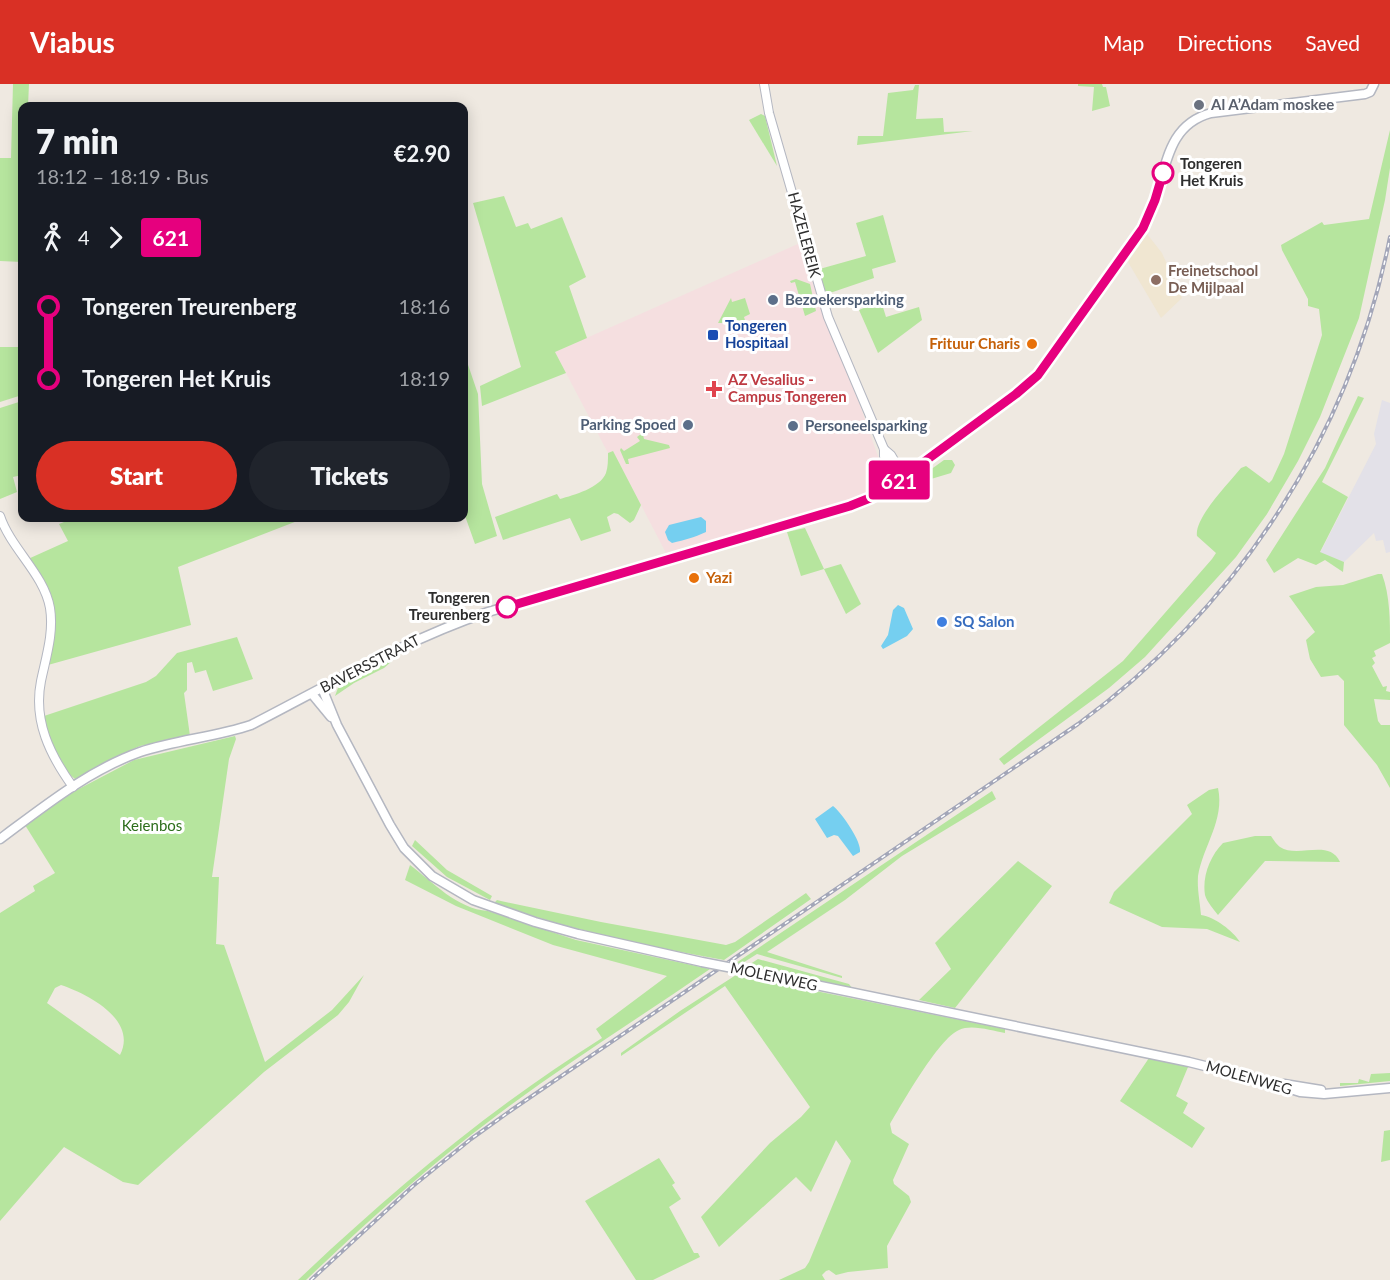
<!DOCTYPE html>
<meta charset="utf-8">
<style>
body{margin:0;font-family:Lato,sans-serif;background:#20242c;color:#f1f3f6;height:100vh;display:flex;flex-direction:column;font-size:22px;white-space:nowrap}
*{box-sizing:border-box;margin:0}
p{font-size:20px;color:#9ea1a6}
.icon{flex:none;width:33px;height:33px;fill:none;stroke:currentColor;stroke-width:2;stroke-linecap:round;stroke-linejoin:round}
.map{position:relative;flex:1;overflow:hidden}
.details{position:absolute;left:18px;top:18px;width:450px;height:420px;display:flex;flex-direction:column;background:#171b24;border-radius:12px;box-shadow:0 3px 15px #0003}
.details>*{flex:none}
.badge{padding:0 12px;border-radius:4px;font-size:21px;line-height:39px}
.map>.badge{position:absolute;translate:-50% -50%;box-shadow:0 0 0 3px #fff}
.legs{display:flex;align-items:center;gap:9px;height:66px;padding:0 18px;font-size:20px}
.legs p{margin-inline-start:auto}
.headline{display:flex;align-items:center;justify-content:space-between;height:102px;padding:0 18px}
h1{font-size:33px;font-weight:800;line-height:45px}
.primary-button{display:flex;gap:12px;margin-top:auto;padding:12px 18px}
.primary-button a{flex:1;height:69px;border-radius:36px;background:#d93025;color:#fff;font-size:24px;font-weight:800;line-height:69px;text-align:center}
.primary-button a+a{background:#20242c;color:#f1f3f6}
ul{padding:0 18px;list-style:none}
li{display:flex;align-items:center;gap:21px;height:72px;font-size:22px}
li i{display:grid;place-items:center;width:9px;height:100%;margin:0 8px;background:currentColor}
li i::after{content:'';width:15px;height:15px;margin:-8px;border:4px solid;border-radius:50%;background:#171b24}
li p{margin-inline-start:auto}
li:first-child i{background:linear-gradient(#0000 50%,currentColor 0)}
li:last-child i{background:linear-gradient(currentColor 50%,#0000 0)}
header{display:flex;align-items:center;gap:36px;box-sizing:border-box;height:84px;padding:0 30px;background:#d93025;color:#fff}
header strong{font-size:28px}
nav{display:flex;gap:33px;margin-inline-start:auto;font-size:21px}
.map>svg:first-child{display:block}
.industrial{fill:#e3e1e8}
.education{fill:#f0e6d1}
.medical{fill:#f5dfe0}
.green{fill:#b6e59e;fill-rule:evenodd}
.water{fill:#75cff0}
.lines{fill:none;stroke-linecap:round;stroke-linejoin:round}
.tertiary-casing{stroke:#b4b7c1;stroke-width:10}
.secondary-casing{stroke:#b4b7c1;stroke-width:11}
.tertiary{stroke:#fff;stroke-width:8}
.secondary{stroke:#fff;stroke-width:8}
.rail-casing{stroke:#a3a6b8;stroke-width:4}
.rail{stroke:#fff;stroke-width:1.5;stroke-dasharray:4.5;stroke-linecap:butt}
.secondary-bridge-casing{stroke:#b4b7c1;stroke-width:11;stroke-linecap:butt}
.secondary-bridge{stroke:#fff;stroke-width:8}
.line-1-casing{stroke:#fff;stroke-width:14}
.line-1{stroke:#e6007e;stroke-width:9}
.worship-dot{fill:#6b7280;stroke:#fff;stroke-width:2}
.stop-1-dot{fill:#fff;stroke:#e6007e;stroke-width:3}
.education-dot{fill:#8d6e63;stroke:#fff;stroke-width:2}
.service-dot{fill:#5c6f8a;stroke:#fff;stroke-width:2}
.transit-dot{fill:#1a4fb4;stroke:#fff;stroke-width:2}
.food-dot{fill:#e8710a;stroke:#fff;stroke-width:2}
.health-dot{fill:#e0444e;stroke:#fff;stroke-width:2}
.shop-dot{fill:#3f7fe0;stroke:#fff;stroke-width:2}
.labels{text-anchor:middle;stroke-width:6;stroke-linejoin:round;paint-order:stroke}
.worship-label{font-size:15px;font-weight:bold;fill:#5b616d;stroke:#fff;text-anchor:start}
.stop-label{font-size:15px;font-weight:bold;fill:#2e2e2e;stroke:#fff;text-anchor:start}
.street-label{font-size:15px;fill:#2e2e2e;stroke:#fff}
.education-label{font-size:15px;font-weight:bold;fill:#785e54;stroke:#fff;text-anchor:start}
.service-label{font-size:15px;font-weight:bold;fill:#4e5e75;stroke:#fff;text-anchor:start}
.transit-label{font-size:15px;font-weight:bold;fill:#164399;stroke:#fff;text-anchor:start}
.food-label{font-size:15px;font-weight:bold;fill:#c56008;stroke:#fff;text-anchor:end}
.health-label{font-size:15px;font-weight:bold;fill:#be3a42;stroke:#fff;text-anchor:start}
.shop-label{font-size:15px;font-weight:bold;fill:#366cbe;stroke:#fff;text-anchor:start}
.park-label{font-size:15px;fill:#2c6e1b;stroke:#fff}
</style>
<header>
<strong>Viabus</strong>
<nav><a>Map</a><a>Directions</a><a>Saved</a></nav>
</header>
<div class="map">
<svg width="1390" height="1196" viewBox="0 0 1390 1196">
<rect width="100%" height="100%" fill="#efe9e1"/>
<polygon class="industrial" points="1382,316 1390,319 1390,468 1386,469 1383,456 1376,457 1374,449 1344,478 1320,469 1376,360 1374,350"/>
<polygon class="education" points="1147,150 1162,169 1182,214 1161,234 1128,178"/>
<polygon class="medical" points="800,159 824,234 860,321 882,384 882,392 874,405 857,413 667,471 613,367 608,369 555,268"/>
<g class="green">
<polygon points="13,0 29,0 28,22 22,22 22,74 19,74 22,127 22,178 0,177 0,74 11,74"/>
<polygon points="1078,0 1102,0 1103,3 1106,3 1110,22 1092,27 1094,3 1078,2"/>
<polygon points="915,1 919,1 916,35 943,34 944,48 973,47 857,61 858,52 883,52 888,9 913,6"/>
<polygon points="761,30 765,32 777,82 749,36"/>
<path d="M1390,46V84L1385,116L1359,234L1320,333L1298,377L1267,430L1236,473L1145,573L1109,604L1004,681L999,675L1123,577L1212,475L1216,469L1197,452C1194,434 1229,399 1241,384L1246,382L1269,399L1272,396L1284,370L1322,251L1319,225L1308,222V215L1282,166L1281,161L1322,138L1324,141L1369,135Z"/>
<polygon points="504,112 516,143 528,139 531,145 562,133 586,193 569,202 587,254 555,268 566,289 482,322 480,302 521,283 473,119"/>
<polygon points="883,131 896,178 872,185 874,194 824,211 816,186 866,172 856,139"/>
<polygon points="796,195 810,200 816,227 805,232 795,198 791,199 790,197"/>
<path d="M731,214L732,218L745,214L750,230L744,233L748,246C730,234 738,239 718,239Z"/>
<polygon points="881,217 886,233 919,223 922,236 878,269 859,226"/>
<polygon points="18,224 22,225 22,311 0,318 0,263 22,263"/>
<polygon points="464,269 478,310 482,400 497,452 475,460 464,429"/>
<polygon points="1358,312 1364,314 1322,398 1348,413 1320,468 1344,478 1343,488 1325,476 1316,481 1298,474 1274,489 1266,476 1325,384"/>
<polygon points="22,317 22,391 13,393 17,408 0,415 0,324"/>
<polygon points="641,350 643,351 644,355 669,361 670,364 628,375 629,380 626,380 620,366 621,364 624,367 640,357 637,353"/>
<path d="M613,367L641,421L634,436L630,439L618,430L614,429L607,433L611,447L581,457L570,434L503,456L495,433L557,410L560,415C574,411 600,404 606,389C608,383 608,376 608,369Z"/>
<polygon points="944,376 952,376 955,381 951,389 921,398 918,397 919,394"/>
<polygon points="74,434 305,434 178,483 191,541 48,581 54,539 28,475 68,457 59,440"/>
<polygon points="805,444 824,485 841,480 861,520 846,530 824,485 801,492 787,448"/>
<path d="M1378,490H1382C1390,512 1390,536 1390,559L1374,567L1376,572L1372,574L1375,579L1372,582L1383,603L1387,602L1386,607L1390,608V616L1374,615L1378,637L1381,641H1390V704L1377,681L1344,641V597L1338,591L1321,593L1310,575L1306,556L1315,548L1289,512L1316,503L1343,501Z"/>
<path d="M237,553L253,595L213,607L206,586L195,589L192,578L187,579V606L184,609L190,652L140,662L111,675L78,694L75,695C56,681 49,654 44,632L146,598L156,592L177,569Z"/>
<polygon points="407,564 384,584 354,599 335,612 338,604 342,599 341,598"/>
<path d="M235,652L236,655L229,675L212,793H219L216,860L224,861L265,978L332,926L364,891L349,918L338,931L264,988L138,1101L123,1098L64,1063L0,1137V829L35,807L33,802L55,789L25,741L73,708L134,676ZM61,901C88,910 138,936 120,971L47,919L55,904Z"/>
<path d="M1218,704C1225,736 1203,762 1198,792C1197,805 1200,818 1201,831C1215,833 1233,847 1240,858L1207,845L1162,843L1109,819L1114,808L1192,730L1187,721L1209,706Z"/>
<polygon points="992,707 996,715 902,772 845,816 767,868 842,892 842,894 757,870 741,880 736,879"/>
<path d="M1255,752H1271C1273,755 1277,761 1280,763C1298,775 1329,754 1340,778L1265,777L1218,831C1214,826 1207,818 1205,811C1202,793 1210,772 1223,759Z"/>
<polygon points="415,756 447,786 492,812 490,816 447,793 412,762"/>
<polygon points="1018,777 1052,802 955,924 919,916 951,885 935,859"/>
<path d="M410,781C433,798 457,825 488,827L576,856L710,885C639,934 565,980 496,1032C428,1082 367,1138 306,1196H298C393,1106 492,1023 602,954L596,945L667,892L553,861L456,822L405,796Z"/>
<path d="M806,809L811,815L724,876C646,862 569,846 494,819L497,816L501,817L601,838L726,861L735,858Z"/>
<polygon points="758,875 849,900 852,904 747,882"/>
<path d="M736,891L1005,945V949C992,947 972,940 959,946C939,954 902,1020 890,1040L892,1049L909,1060L893,1096L894,1100L909,1112L911,1118L887,1162L888,1184L848,1188L836,1191L829,1186L826,1187L822,1191L825,1196H779L805,1184L809,1178L851,1077L836,1056L811,1108L796,1093L719,1163L701,1133L770,1059L801,1033L810,1023L725,902L621,972V969L680,927Z"/>
<polygon points="1149,974 1188,983 1176,1012 1188,1019 1183,1029 1205,1044 1192,1064 1120,1017"/>
<polygon points="1390,989 1390,997 1340,1002 1340,999 1358,999 1359,995 1369,998 1371,990"/>
<polygon points="1390,1046 1390,1076 1381,1078 1384,1047"/>
<polygon points="659,1074 675,1099 672,1101 681,1115 669,1123 694,1169 698,1169 700,1173 653,1196 636,1196 585,1117"/>
</g>
<g class="water">
<path d="M701,433L706,437V448C695,453 685,456 672,459L668,456L665,448L669,441Z"/>
<polygon points="898,521 904,524 913,545 907,552 883,565 881,562 888,551 893,526"/>
<path d="M833,722C842,729 862,758 860,768L853,772L838,752L834,751L827,754L815,735Z"/>
</g>
<g class="lines">
<g class="tertiary-casing">
<g id="tertiary">
<polyline points="764,0 769,29 828,233 884,365 884,372 894,399"/>
<polyline points="884,365 891,371 904,393"/>
<path d="M0,432C11,465 44,490 50,524C54,549 46,573 41,597C33,637 50,671 73,703"/>
</g>
</g>
<g class="secondary-casing">
<g id="secondary">
<polyline points="322,604 337,641 390,741 404,764 432,792 473,816 535,838 578,850 702,878"/>
<polyline points="312,610 331,633"/>
<path d="M0,755C43,723 89,686 140,668C176,656 215,653 251,641C329,601 405,556 488,528L844,424C888,410 924,378 961,351C987,332 1016,314 1038,291C1062,261 1083,229 1105,198C1121,176 1139,154 1150,129C1167,91 1163,42 1211,29L1365,10L1370,8L1374,0"/>
<polyline points="758,889 1189,978 1265,997 1300,1008 1324,1010 1390,1004"/>
<polyline points="1284,1000 1321,1006"/>
</g>
</g>
<use href="#tertiary" class="tertiary"/>
<use href="#secondary" class="secondary"/>
<g class="rail-casing">
<path id="rail" d="M311,1196L413,1102L471,1055L513,1025L1078,640C1239,522 1351,349 1390,153"/>
</g>
<use href="#rail" class="rail"/>
<g class="secondary-bridge-casing">
<polyline id="secondary-bridge" points="702,878 758,889"/>
</g>
<use href="#secondary-bridge" class="secondary-bridge"/>
</g>
<g class="lines">
<g class="line-1-casing">
<polyline id="line-1" points="507,523 850,422 870,414 890,403 1016,310 1038,291 1143,144 1155,116 1163,89"/>
</g>
<use href="#line-1" class="line-1"/>
</g>
<circle class="worship-dot" cx="1199" cy="21" r="6"/>
<g class="stop-1-dot">
<circle cx="1163" cy="89" r="10"/>
<circle cx="507" cy="523" r="10"/>
</g>
<circle class="education-dot" cx="1156" cy="196" r="6"/>
<g class="service-dot">
<circle cx="773" cy="216" r="6"/>
<circle cx="688" cy="341" r="6"/>
<circle cx="793" cy="342" r="6"/>
</g>
<rect class="transit-dot" x="707" y="245" width="12" height="12" rx="3"/>
<g class="food-dot">
<circle cx="1032" cy="260" r="6"/>
<circle cx="694" cy="494" r="6"/>
</g>
<path class="health-dot" d="M711 296h6v6h6v6h-6v6h-6v-6h-6v-6h6z"/>
<circle class="shop-dot" cx="942" cy="538" r="6"/>
<g class="labels">
<g class="worship-label">
<text x="1211" y="26">Al A’Adam moskee</text>
</g>
<g class="stop-label">
<text x="1180" y="85">Tongeren<tspan x="1180" dy="17">Het Kruis</tspan></text>
<text x="490" y="519" text-anchor="end">Tongeren<tspan x="490" dy="17">Treurenberg</tspan></text>
</g>
<g class="street-label">
<text transform="translate(804 151) rotate(75)" y="5">HAZELEREIK</text>
<text transform="translate(370 580) rotate(-27)" y="5">BAVERSSTRAAT</text>
<text transform="translate(774 893) rotate(12)" y="5">MOLENWEG</text>
<text transform="translate(1249 994) rotate(16)" y="5">MOLENWEG</text>
</g>
<g class="education-label">
<text x="1168" y="192">Freinetschool<tspan x="1168" dy="17">De Mijlpaal</tspan></text>
</g>
<g class="service-label">
<text x="785" y="221">Bezoekersparking</text>
<text x="676" y="346" text-anchor="end">Parking Spoed</text>
<text x="805" y="347">Personeelsparking</text>
</g>
<g class="transit-label">
<text x="725" y="247">Tongeren<tspan x="725" dy="17">Hospitaal</tspan></text>
</g>
<g class="food-label">
<text x="1020" y="265">Frituur Charis</text>
<text x="706" y="499" text-anchor="start">Yazi</text>
</g>
<g class="health-label">
<text x="728" y="301">AZ Vesalius -<tspan x="728" dy="17">Campus Tongeren</tspan></text>
</g>
<g class="shop-label">
<text x="954" y="543">SQ Salon</text>
</g>
<g class="park-label">
<text x="152" y="747">Keienbos</text>
</g>
</g>
</svg>
<b class="badge" style="left:899px;top:396px;background:#e6007e;color:#fff">621</b>
<section class="details">
<div class="headline"><div><h1>7 min</h1><p>18:12 – 18:19 · Bus</p></div><b>€2.90</b></div>
<div class="legs"><svg class="icon" aria-label="walk" viewBox="0 0 24 24"><circle cx="13" cy="4" r="2"/><path d="M13 8l-2 6 4 7M11 14l-3 7M7 12l3-4h3l4 4"/></svg>4<svg class="icon" aria-label="forward" viewBox="0 0 24 24"><path d="M9 5l7 7-7 7"/></svg><b class="badge" style="background:#e6007e;color:#fff">621</b></div>
<ul>
<li><i style="color:#e6007e"></i><b>Tongeren Treurenberg</b><p>18:16</p></li>
<li><i style="color:#e6007e"></i><b>Tongeren Het Kruis</b><p>18:19</p></li>
</ul>
<div class="primary-button"><a>Start</a><a>Tickets</a></div>
</section>
</div>
